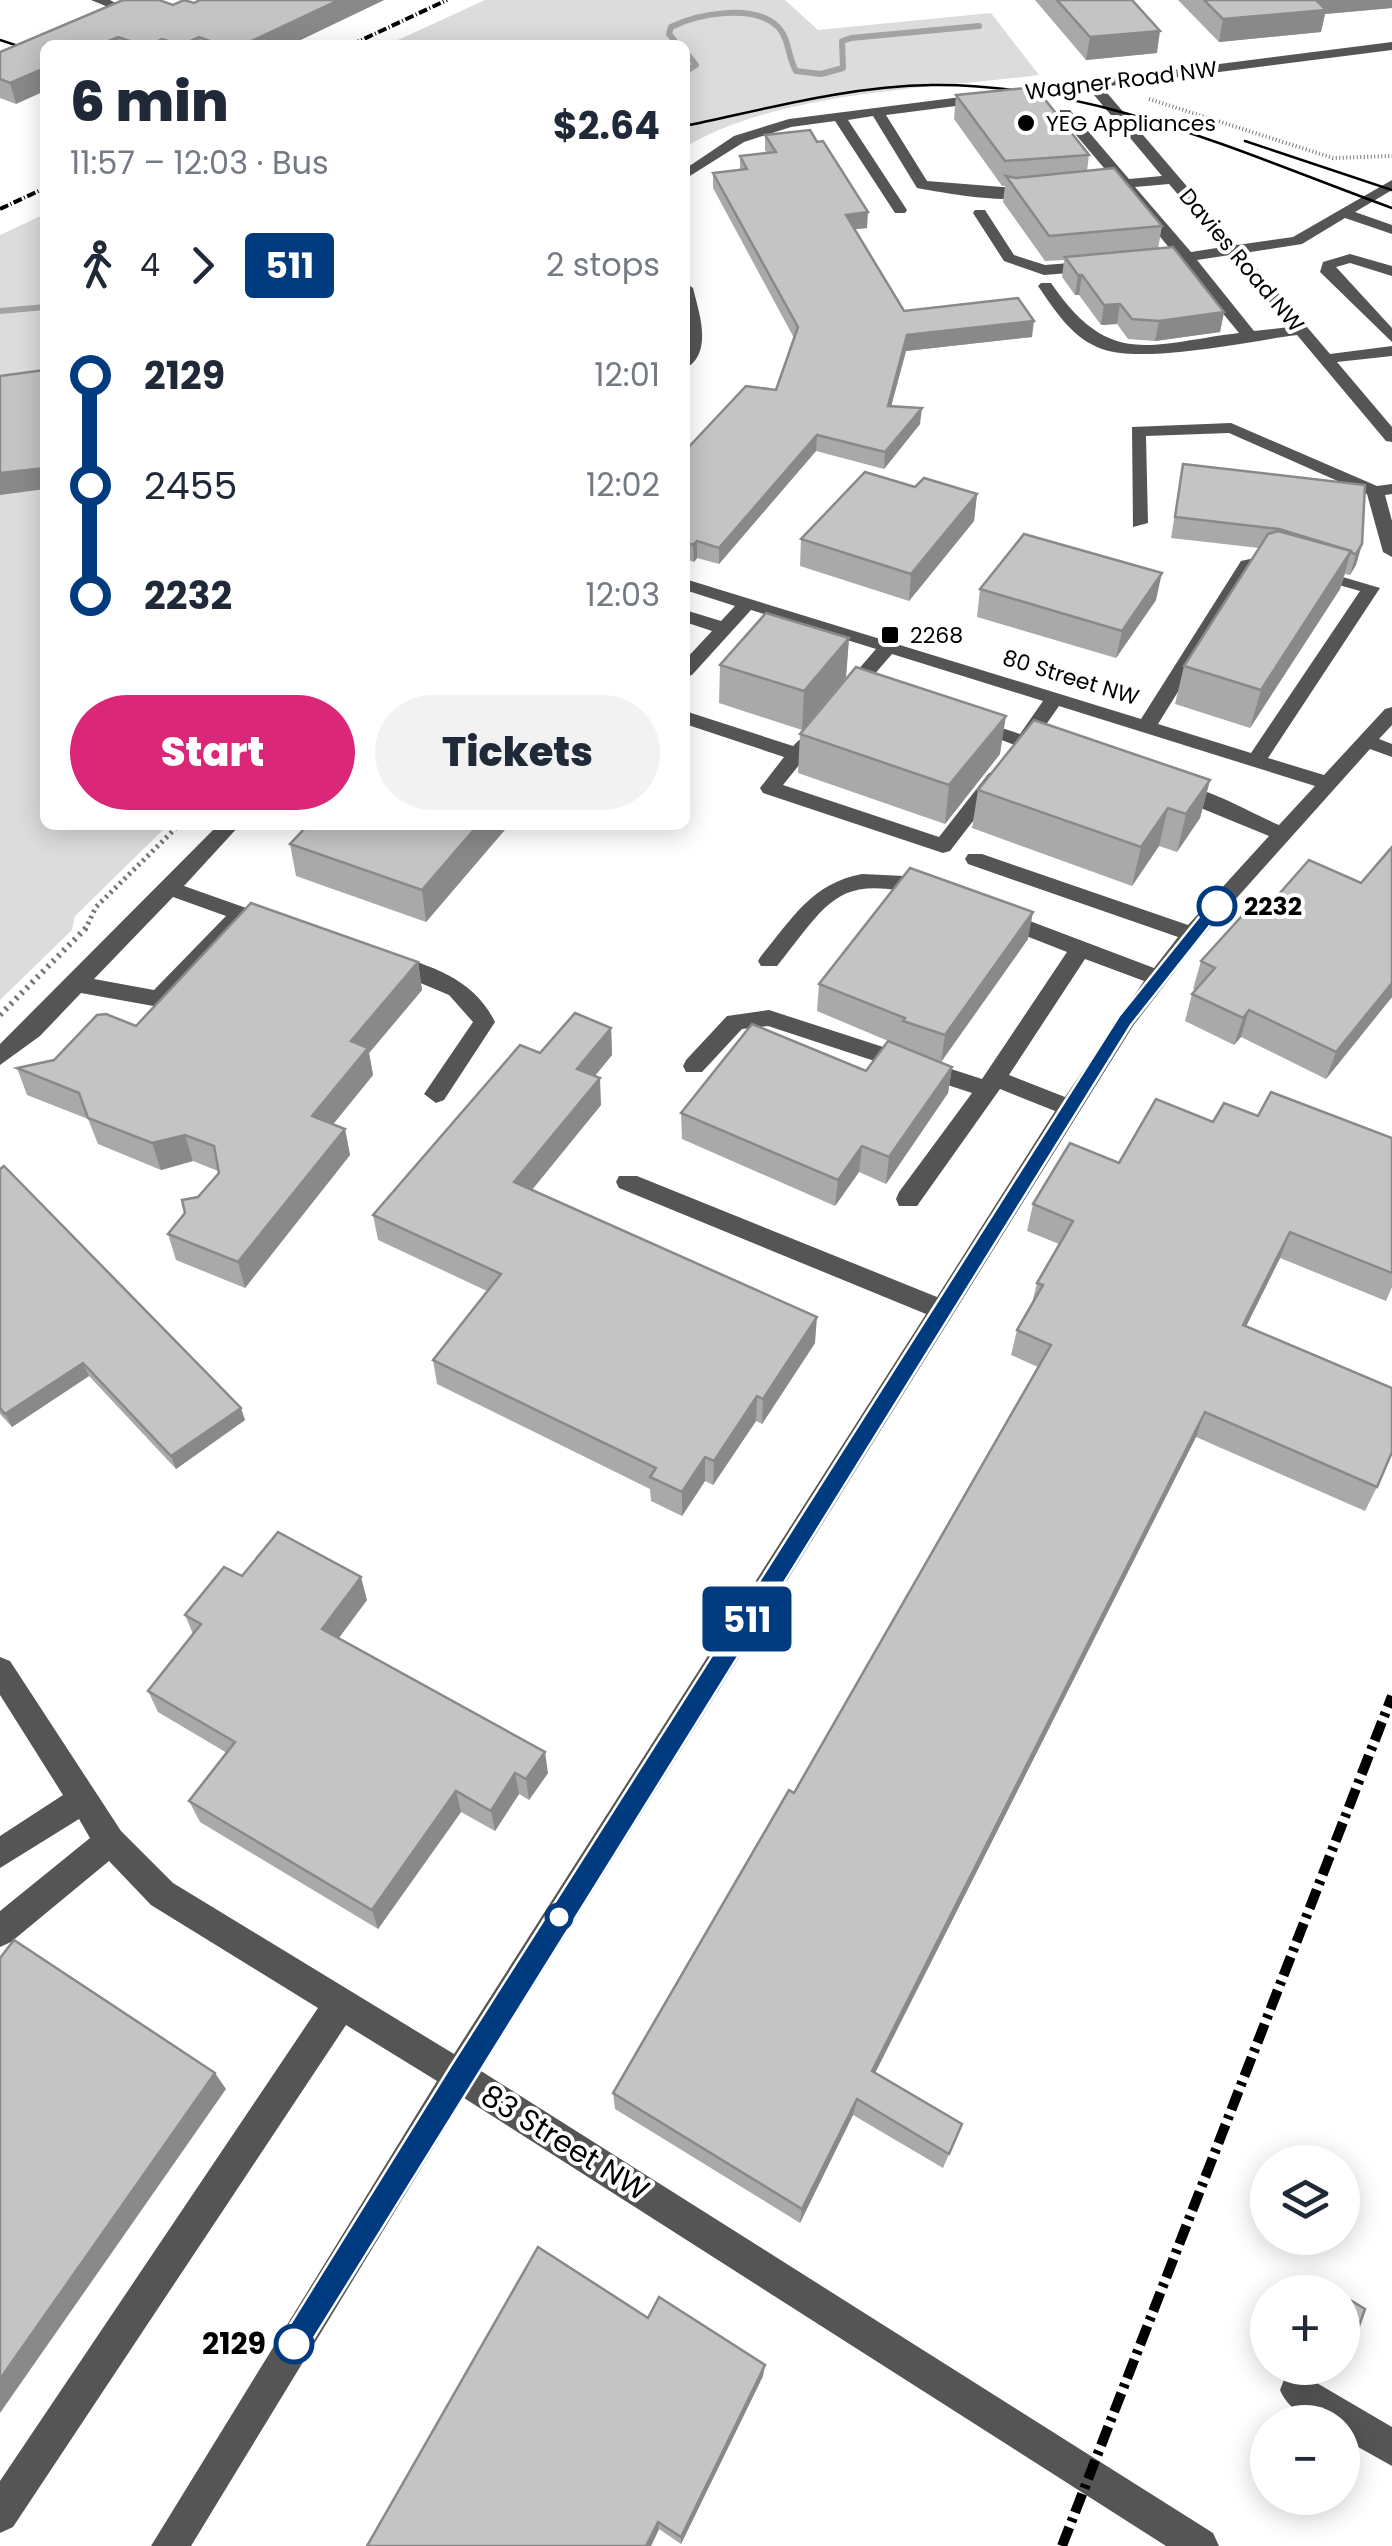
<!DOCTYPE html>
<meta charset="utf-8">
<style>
body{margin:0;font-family:Poppins,sans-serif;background:#f2f2f3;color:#1f2937;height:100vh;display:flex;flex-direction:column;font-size:38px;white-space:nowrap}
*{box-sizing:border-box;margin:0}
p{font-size:32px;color:#747a83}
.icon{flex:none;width:55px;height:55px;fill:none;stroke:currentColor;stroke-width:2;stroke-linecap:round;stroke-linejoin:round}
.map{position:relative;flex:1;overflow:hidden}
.drawer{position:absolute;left:40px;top:40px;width:650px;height:790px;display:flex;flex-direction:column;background:#fff;border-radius:15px;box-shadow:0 5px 25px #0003}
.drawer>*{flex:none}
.badge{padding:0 20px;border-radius:8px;font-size:35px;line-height:65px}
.tools{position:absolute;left:1250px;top:2145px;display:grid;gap:20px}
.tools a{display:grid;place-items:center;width:110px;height:110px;border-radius:50%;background:#fff;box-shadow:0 5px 25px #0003;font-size:50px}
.map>.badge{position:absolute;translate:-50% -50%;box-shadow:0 0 0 5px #fff}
.legs{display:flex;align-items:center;gap:15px;height:110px;padding:0 30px;font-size:32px}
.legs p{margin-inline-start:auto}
.overview{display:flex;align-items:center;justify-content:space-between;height:170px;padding:0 30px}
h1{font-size:55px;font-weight:800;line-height:75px}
.button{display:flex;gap:20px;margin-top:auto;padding:20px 30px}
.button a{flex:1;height:115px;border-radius:60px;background:#db2777;color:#fff;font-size:40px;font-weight:800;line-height:115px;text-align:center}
.button a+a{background:#f2f2f3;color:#1f2937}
ul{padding:0 30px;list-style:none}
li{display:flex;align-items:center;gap:35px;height:110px;font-size:38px}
li i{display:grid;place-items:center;width:15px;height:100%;margin:0 12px;background:currentColor}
li i::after{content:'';width:25px;height:25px;margin:-12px;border:8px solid;border-radius:50%;background:#fff}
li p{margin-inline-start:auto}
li:first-child i{background:linear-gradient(#0000 50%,currentColor 0)}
li:last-child i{background:linear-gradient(currentColor 50%,#0000 0)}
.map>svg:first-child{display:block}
.green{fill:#dcdcdc}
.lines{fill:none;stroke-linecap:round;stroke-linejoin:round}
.stream{stroke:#a3a3a3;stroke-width:6}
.path-far2{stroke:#777;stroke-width:4;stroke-dasharray:1 2.5;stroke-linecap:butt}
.path-far1{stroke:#777;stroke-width:5;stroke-dasharray:2.5 4;stroke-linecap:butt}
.path{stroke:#777;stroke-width:6;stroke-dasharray:2.5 5;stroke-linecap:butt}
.minor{fill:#555;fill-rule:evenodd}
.tram{stroke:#000;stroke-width:2.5}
.rail-far1{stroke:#000;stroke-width:4;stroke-dasharray:9 2.5 1 2.5;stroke-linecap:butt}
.rail{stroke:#000;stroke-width:10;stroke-dasharray:20 6 4 6;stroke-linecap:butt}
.wall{fill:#a9a9a9}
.shaded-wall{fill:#898989}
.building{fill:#c4c4c4;stroke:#898989;stroke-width:2.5}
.line-1{fill:#003b80;stroke:#fff;stroke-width:2.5}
.poi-dot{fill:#000;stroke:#fff;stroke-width:4}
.stop-1-dot{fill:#fff;stroke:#003b80;stroke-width:5}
.labels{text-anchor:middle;stroke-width:8;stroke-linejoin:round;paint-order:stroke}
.far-street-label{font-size:22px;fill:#000;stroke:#fff}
.far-poi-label{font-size:22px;fill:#000;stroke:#fff;text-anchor:start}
.stop-label{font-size:25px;font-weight:bold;fill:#000;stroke:#fff;text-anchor:start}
.near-street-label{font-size:30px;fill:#000;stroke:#fff}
.near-stop-label{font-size:30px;font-weight:bold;fill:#000;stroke:#fff;text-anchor:end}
</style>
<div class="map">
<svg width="1392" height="2546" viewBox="0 0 1392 2546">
<rect width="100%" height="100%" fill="#fff"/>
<g class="green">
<path d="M485,0H785L818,30L991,13L1039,75C930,89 779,91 685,147V45H387Z"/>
<polygon points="45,214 45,825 168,825 75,916 72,930 0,1000 0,235"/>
</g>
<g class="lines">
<g class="stream">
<path d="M678,45L669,34L671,27C697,14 754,3 778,27C789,38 788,58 796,71L821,74L843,68L842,41L851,38L979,26"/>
<polyline points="685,51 696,65 685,72"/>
<polyline points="0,311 45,307"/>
</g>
<polyline class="path-far2" points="1149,99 1333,158 1392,156"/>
<polyline class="path-far1" points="85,930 96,907 179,825"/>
<polyline class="path" points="0,1015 87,927"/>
<g class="minor">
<polygon points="91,0 110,0 119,5 113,9"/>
<path d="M1392,42V50L1102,87L1237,245L1293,237L1392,180V190L1355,212L1392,225V234L1345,218L1302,244L1244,253L1330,354L1392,346V356L1337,362L1392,427V442L1386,441L1297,335C1249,341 1137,366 1097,347C1070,335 1054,309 1038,286L1041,283H1051C1110,369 1149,344 1239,333L1121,189L1094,191L1087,187L1115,181L1060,116V110H1070L1129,179L1162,176L1089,89L886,115L927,181L1039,190L1041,193C1019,207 945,193 917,188L873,116L848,120L907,210L905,213H895L835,121L791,127L744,142L685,179V169L734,136L789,119ZM1169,184L1223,247L1191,252L1135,187ZM1230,255L1290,327L1254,331L1197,260Z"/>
<polygon points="975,210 985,210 1014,255 1045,265 1107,260 1115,265 1107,270 1044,275 1004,261 973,213"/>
<polygon points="1350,254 1392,266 1392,276 1350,263 1336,267 1392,328 1392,342 1320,272 1323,262"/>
<path d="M685,283L693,288C699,313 714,353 685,369L689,334Z"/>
<polygon points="1231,423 1377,486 1392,484 1392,494 1385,495 1392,521 1392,557 1383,552 1367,494 1229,433 1146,436 1148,523 1133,527 1132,427"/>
<path d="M1268,555L1380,588L1268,758L1324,775L1385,709L1392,707V725L1379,739L1392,744V757L1370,749L1200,939L1133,1026L481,2071L1213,2533L1219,2546H1166L464,2098L191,2546H151L437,2081L346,2025L13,2527L0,2533V2481L318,2008L151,1905L109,1861L11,1942L0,1947V1911L90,1838L79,1819L0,1868V1836L63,1795L0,1695V1657L10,1661L121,1831L173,1883L454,2054L926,1314L619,1188L616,1182L619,1176H637L937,1297L1055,1111L1000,1089L917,1206H899L896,1199L899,1192L972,1093L768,1026L742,1029L702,1072H686L683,1066L686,1060L727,1016L769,1010L982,1079L1067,952L993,923L990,918L993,913H1009L1154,968L1178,937L968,864L965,859L968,854H982L1188,925L1269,836L1169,795V785C1195,780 1253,814 1279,825L1315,786L1059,706L1031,746H1017L961,724L971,718L1020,734L1043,701L892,654L866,684L876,690L873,694H859L844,686L876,649L751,610L692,675L685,677V660L712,631L685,622V610L721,621L735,606L685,590V579L1141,719L1241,561ZM1268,565L1360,591L1251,753L1158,724L1254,569ZM1085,959L1144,981L1065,1097L1009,1075Z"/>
<polygon points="685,711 793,746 799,740 813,740 816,744 783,785 939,837 989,773 996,772 1006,778 950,851 943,853 763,793 760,788 784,757 685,724"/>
<path d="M218,825H240L184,886L249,909L252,914L249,919L167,1005L159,1007L81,993L40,1036L0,1065V1044ZM173,897L226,916L154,990L94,979Z"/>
<path d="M862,874L905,876L939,886L942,891L931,898C837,872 831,899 777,966H761L758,961L761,956C792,919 812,883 862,874Z"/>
<path d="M388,953C432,966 474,979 495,1022L444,1100L436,1103L424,1094L473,1022L449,995L380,966L377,961Z"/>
<path d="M1298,2372L1392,2427V2466L1342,2438V2422C1317,2422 1291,2416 1280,2390L1285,2377Z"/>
</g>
<g class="tram">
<polyline points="0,40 45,55"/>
<path d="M685,126C766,109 849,86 932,85C1093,83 1244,154 1392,208"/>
<polyline points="1245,141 1392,190"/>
</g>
<g class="rail-far1">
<polyline points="351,45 447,0"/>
<polyline points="0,209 45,188"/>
</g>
<polyline class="rail" points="1062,2546 1392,1696"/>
</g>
<g class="wall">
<polygon points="384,0 290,45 45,45 16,104 0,98 0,52 173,5"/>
<polygon points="1035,0 1132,0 1157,53 1086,60"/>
<polygon points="1178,0 1392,0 1392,8 1325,14 1321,32 1219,42"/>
<polygon points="956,95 1089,155 1087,171 1162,226 1158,249 1224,312 1220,332 1155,341 1128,339 1117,324 1101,325 1079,295 1075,295 1062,277 1064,260 1045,261 1003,202 1005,186 1002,186 954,119"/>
<polygon points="765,135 867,228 855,229 904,311 1032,337 906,351 891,406 920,424 884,469 816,451 719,564 697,558 694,562 685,559 685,451 776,390 794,338 713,188 713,173 740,170 740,156 767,153 765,150"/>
<polygon points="1183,464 1362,544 1356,565 1350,575 1345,574 1340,589 1250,728 1175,704 1184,666 1259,548 1171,538"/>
<polygon points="915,487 977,494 974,521 909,601 800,566 801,539"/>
<polygon points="980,589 1156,600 1116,658 977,617"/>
<polygon points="849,638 846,677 802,730 719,703 720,665"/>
<polygon points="800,734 1000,754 945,824 798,773"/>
<polygon points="1210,780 1200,818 1177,852 1159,846 1132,886 972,828 978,790"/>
<polygon points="308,825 509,825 426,922 296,876 290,844"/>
<polygon points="1392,847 1392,997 1326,1079 1241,1037 1234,1045 1185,1021 1192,994 1196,990 1193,989 1201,961 1272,902 1361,883"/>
<polygon points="1028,939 941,1062 952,1067 948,1093 886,1184 859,1172 835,1206 682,1139 681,1113 866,1071 900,1046 817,1011 819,984"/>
<polygon points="418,962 422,990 369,1053 373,1075 333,1124 345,1129 350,1155 245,1288 176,1260 168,1234 219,1173 218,1171 193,1161 161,1170 98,1144 88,1119 27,1095 17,1068 54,1060 136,1026"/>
<polygon points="611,1028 612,1055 595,1076 601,1105 532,1190 815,1343 762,1424 756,1421 713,1485 705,1481 682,1516 651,1501 650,1489 437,1384 433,1360 487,1291 378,1240 373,1215 540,1053"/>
<polygon points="1258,1116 1392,1138 1392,1287 1386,1301 1280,1258 1246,1326 1377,1487 1365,1511 1196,1437 875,2073 962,2124 943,2168 853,2115 800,2223 615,2109 613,2093 794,1793 1038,1367 1011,1355 1017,1330 1032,1303 1037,1283 1059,1244 1027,1231 1033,1204 1119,1163 1213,1122"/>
<polygon points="0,1169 245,1420 176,1469 89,1376 12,1427 0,1414"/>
<polygon points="242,1576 367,1600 339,1638 548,1773 529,1800 519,1794 495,1831 461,1812 378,1929 200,1822 189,1801 227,1753 158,1712 148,1691 193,1634 185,1615"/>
<polygon points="648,2318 763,2376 681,2544 659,2529 651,2546"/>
</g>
<g class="shaded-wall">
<polygon points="339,0 384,0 290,45 243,45"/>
<polygon points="1308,0 1392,0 1392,8 1325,14 1321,32 1219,42 1223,19"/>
<polygon points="1160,31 1157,53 1086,60 1090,37"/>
<polygon points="118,37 120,45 99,45"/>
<polygon points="199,37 200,45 182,45"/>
<polygon points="45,68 45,91 16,104 10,83"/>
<polygon points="868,212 867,228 845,230 846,215"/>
<polygon points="1078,275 1082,275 1079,295 1075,295"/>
<polygon points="1120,304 1117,324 1101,325 1104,305"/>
<polygon points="1224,312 1220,332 1155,341 1159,321"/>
<polygon points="1034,321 1032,337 906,351 887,422 888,406 907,335"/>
<polygon points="922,408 920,424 884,469 885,452"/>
<polygon points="817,435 816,451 719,564 719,548"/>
<polygon points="45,468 45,489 0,495 0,473"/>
<polygon points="977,494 974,521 909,601 911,574"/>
<polygon points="697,541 697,558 694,562 693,545"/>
<polygon points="1362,544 1356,565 1350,575 1356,554"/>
<polygon points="1351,551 1340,589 1250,728 1261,690"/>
<polygon points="1162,573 1156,600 1116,658 1122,631"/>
<polygon points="849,638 846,677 802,730 804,691"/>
<polygon points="1006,716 1000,754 945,824 949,785"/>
<polygon points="1210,780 1200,818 1177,852 1186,814"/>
<polygon points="1168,808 1159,846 1132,886 1141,847"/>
<polygon points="478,825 509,825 426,922 422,890"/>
<polygon points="1033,912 1028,939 941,1062 945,1035"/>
<polygon points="418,962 422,990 369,1053 373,1075 318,1143 312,1116 351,1041"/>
<polygon points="1392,983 1392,997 1326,1079 1336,1052"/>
<polygon points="1249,1010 1241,1037 1234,1045 1243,1018"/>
<polygon points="611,1028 612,1055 579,1095 577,1069"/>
<polygon points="952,1067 948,1093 886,1184 889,1157"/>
<polygon points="600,1078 601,1105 517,1208 514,1182"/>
<polygon points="345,1129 350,1155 245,1288 238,1262"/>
<polygon points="185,1135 193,1161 161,1170 152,1143"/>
<polygon points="862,1146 859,1172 835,1206 838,1180"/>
<polygon points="1290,1232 1280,1258 1234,1351 1243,1325"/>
<polygon points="817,1317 815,1343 762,1424 763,1399"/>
<polygon points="83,1363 89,1376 12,1427 5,1414"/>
<polygon points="757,1396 756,1421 713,1485 714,1461"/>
<polygon points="241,1408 245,1420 176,1469 171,1456"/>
<polygon points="1205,1412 1196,1437 868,2087 872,2071"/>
<polygon points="705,1457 705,1481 682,1516 682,1492"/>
<polygon points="361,1577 367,1600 329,1651 322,1629"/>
<polygon points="545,1752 548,1773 529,1800 526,1779"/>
<polygon points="515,1773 519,1794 495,1831 491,1811"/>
<polygon points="456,1791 461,1812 378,1929 372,1910"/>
<polygon points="215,2073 226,2089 0,2413 0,2379"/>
<polygon points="857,2099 853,2115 800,2223 802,2209"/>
<polygon points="765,2365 763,2376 681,2544 681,2537"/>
<polygon points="658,2522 659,2529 651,2546 646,2546"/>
</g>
<g class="building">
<polygon points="123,0 159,0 173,5 184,0 194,3 200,0 339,0 243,45 221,45 199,37 182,45 162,39 150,45 142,45 118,37 99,45 45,45 45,68 10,83 0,79 0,52"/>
<polygon points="1057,0 1132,0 1160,31 1090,37"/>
<polygon points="1204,0 1316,0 1326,10 1223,19"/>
<polygon points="1035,87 1089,155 1005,161 956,95"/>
<polygon points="810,130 817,142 823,141 868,212 846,215 904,311 1018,298 1034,321 907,335 888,406 922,408 885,452 817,435 719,548 697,541 693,545 685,542 685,451 746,386 776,390 798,327 713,173 747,169 740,156 776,152 765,135"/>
<polygon points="1114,168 1162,226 1049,236 1006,176 1016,178"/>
<polygon points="1173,247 1224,312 1159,321 1132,319 1120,304 1104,305 1082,275 1078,275 1065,257"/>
<polygon points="45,370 45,468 0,473 0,376"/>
<polygon points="1183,464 1365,485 1362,544 1356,554 1351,553 1351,551 1279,529 1175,517"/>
<polygon points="865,472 915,487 924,478 977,494 911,574 801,539"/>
<polygon points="1278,531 1351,551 1261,690 1184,666 1268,534"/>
<polygon points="1024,534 1162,573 1122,631 980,589"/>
<polygon points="766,613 849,638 804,691 720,665"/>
<polygon points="856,667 1006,716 949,785 800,734"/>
<polygon points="1034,720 1210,780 1186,814 1168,808 1141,847 978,790"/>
<polygon points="308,825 478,825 422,890 290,844"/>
<polygon points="1392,847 1392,983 1336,1052 1249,1010 1243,1018 1192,994 1215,968 1201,961 1260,896 1272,902 1309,860 1361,883"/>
<polygon points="910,868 1033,912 945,1035 903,1021 905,1018 819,984"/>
<polygon points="251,903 418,962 351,1041 368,1048 312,1116 345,1129 238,1262 168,1234 185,1213 182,1200 198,1197 219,1173 214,1146 185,1135 152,1143 88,1118 79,1093 17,1068 54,1060 97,1015 106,1014 136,1026"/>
<polygon points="575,1013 611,1028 577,1069 600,1078 514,1182 817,1317 763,1399 757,1396 714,1461 705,1457 682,1492 650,1477 656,1468 433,1360 501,1274 373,1215 520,1045 540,1053"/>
<polygon points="752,1024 866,1071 888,1041 952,1067 889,1157 862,1146 838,1180 681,1113"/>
<polygon points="1271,1092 1392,1138 1392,1273 1290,1232 1243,1325 1392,1388 1392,1452 1377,1487 1205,1412 872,2071 962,2124 949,2154 857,2099 802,2209 613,2093 789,1790 794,1793 1051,1345 1017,1330 1043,1285 1037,1283 1073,1221 1033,1204 1070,1143 1119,1163 1156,1099 1213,1122 1224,1103 1258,1116"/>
<polygon points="4,1166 241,1408 171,1456 83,1363 5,1414 0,1408 0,1169"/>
<polygon points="278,1532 361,1577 322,1629 545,1752 526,1779 515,1773 491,1811 456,1791 372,1910 189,1801 235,1742 148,1691 201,1624 185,1615 224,1567 242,1576"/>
<polygon points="14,1940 215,2073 0,2379 0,1958"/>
<polygon points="538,2247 648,2318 659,2297 765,2365 681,2537 658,2522 646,2546 367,2546"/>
<polygon points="1342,2295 1365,2309 1347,2360 1342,2358"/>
</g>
<polygon class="line-1" points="1217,900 1225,906 1223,909 1131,1025 304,2354 294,2358 284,2354 280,2344 284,2334 450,2067 1119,1016 1211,902"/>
<g class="poi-dot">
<circle cx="1026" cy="123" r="10"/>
<rect x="880" y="625" width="20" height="20" rx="5"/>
</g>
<g class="stop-1-dot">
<circle cx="1217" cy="906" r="18"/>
<circle cx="559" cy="1917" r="12"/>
<circle cx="294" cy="2344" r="18"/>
</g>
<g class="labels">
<g class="far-street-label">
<text transform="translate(1121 80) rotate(-7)" y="8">Wagner Road NW</text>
<text transform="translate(1242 260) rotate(50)" y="8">Davies Road NW</text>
<text transform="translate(1071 677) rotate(17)" y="8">80 Street NW</text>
</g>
<g class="far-poi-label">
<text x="1046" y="131">YEG Appliances</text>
<text x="910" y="643">2268</text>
</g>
<g class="stop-label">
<text x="1244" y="915">2232</text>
</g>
<g class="near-street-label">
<text transform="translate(565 2143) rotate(32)" y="10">83 Street NW</text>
</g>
<g class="near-stop-label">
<text x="266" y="2354">2129</text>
</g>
</g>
</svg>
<div class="tools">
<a><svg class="icon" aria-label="layers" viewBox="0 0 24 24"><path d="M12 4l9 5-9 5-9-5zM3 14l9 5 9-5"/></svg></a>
<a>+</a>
<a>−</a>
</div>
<b class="badge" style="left:747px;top:1619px;background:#003b80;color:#fff">511</b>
<section class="drawer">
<div class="overview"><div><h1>6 min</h1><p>11:57 – 12:03 · Bus</p></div><b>$2.64</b></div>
<div class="legs"><svg class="icon" aria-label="walk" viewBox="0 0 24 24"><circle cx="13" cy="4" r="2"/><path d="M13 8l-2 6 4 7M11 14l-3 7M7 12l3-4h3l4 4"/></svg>4<svg class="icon" aria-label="forward" viewBox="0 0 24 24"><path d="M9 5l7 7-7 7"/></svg><b class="badge" style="background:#003b80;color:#fff">511</b><p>2 stops</p></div>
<ul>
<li><i style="color:#003b80"></i><b>2129</b><p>12:01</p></li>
<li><i style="color:#003b80"></i><span>2455</span><p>12:02</p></li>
<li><i style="color:#003b80"></i><b>2232</b><p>12:03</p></li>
</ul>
<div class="button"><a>Start</a><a>Tickets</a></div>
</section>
</div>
